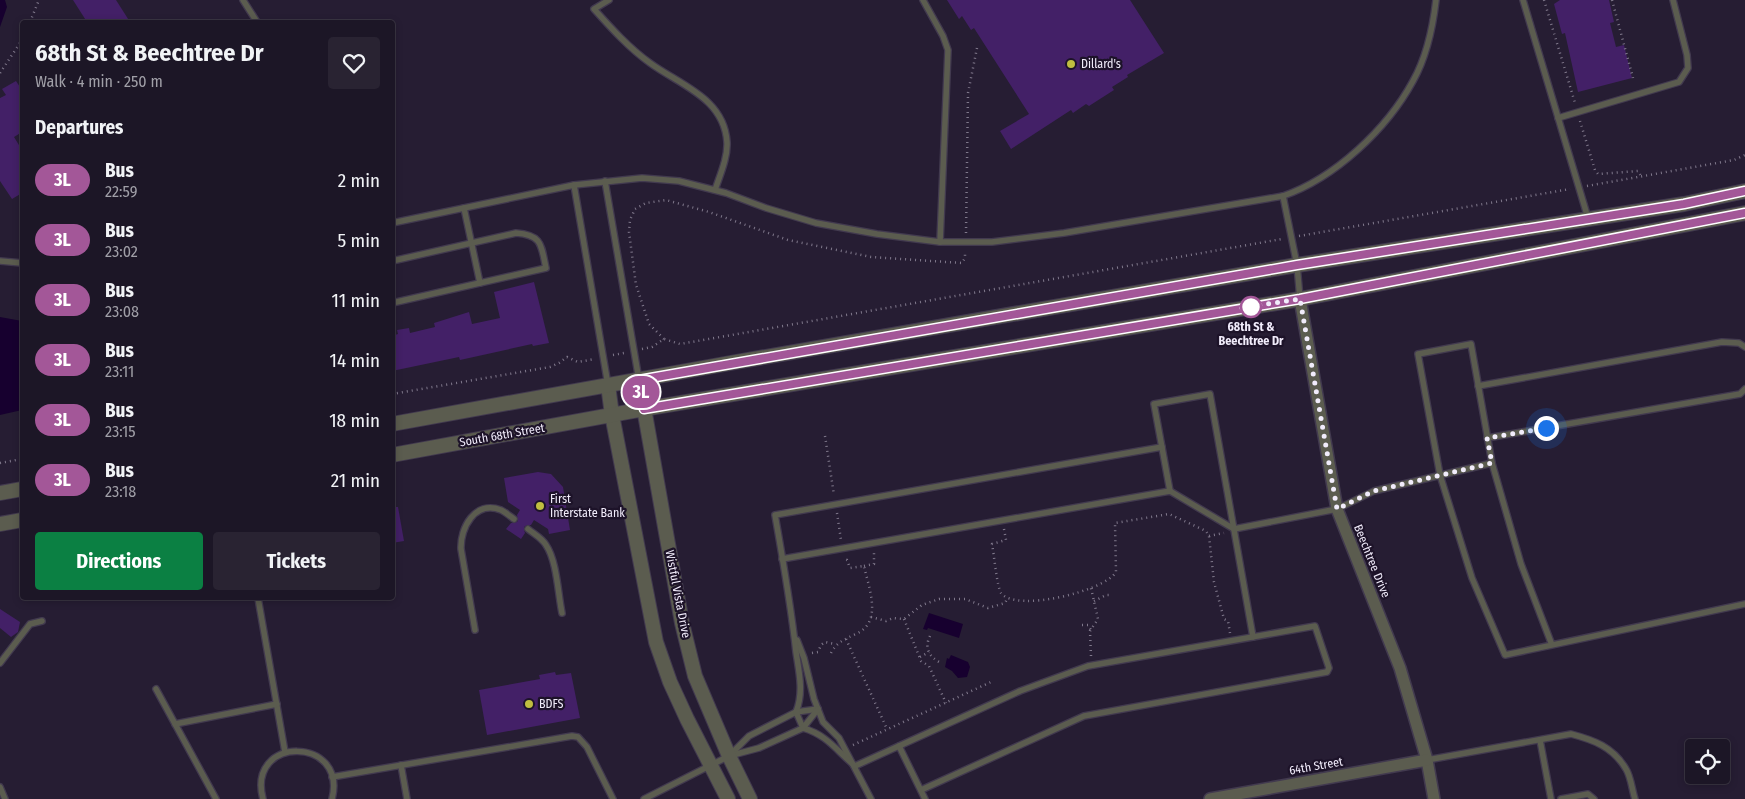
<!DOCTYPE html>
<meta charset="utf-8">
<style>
body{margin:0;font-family:"Fira Sans Condensed",sans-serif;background:#292332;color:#f1f3f6;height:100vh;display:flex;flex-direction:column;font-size:19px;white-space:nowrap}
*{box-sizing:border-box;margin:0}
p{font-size:16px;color:#a09fa7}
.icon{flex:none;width:28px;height:28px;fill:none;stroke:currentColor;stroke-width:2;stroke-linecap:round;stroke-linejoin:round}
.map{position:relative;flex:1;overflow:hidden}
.drawer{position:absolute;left:20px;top:20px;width:375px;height:580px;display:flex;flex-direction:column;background:#1c1626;border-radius:5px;box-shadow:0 2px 8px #0003,0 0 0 1px #3a3543}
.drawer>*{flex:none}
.badge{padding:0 10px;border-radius:16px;font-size:18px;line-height:32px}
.tools{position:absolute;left:1685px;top:739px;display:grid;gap:10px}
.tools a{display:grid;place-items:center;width:45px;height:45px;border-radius:5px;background:#1c1626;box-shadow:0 2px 8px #0003,0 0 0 1px #3a3543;font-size:25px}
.you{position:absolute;width:25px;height:25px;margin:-12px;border:4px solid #fff;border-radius:50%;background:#1a73e8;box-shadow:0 0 0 8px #1a73e833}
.map>.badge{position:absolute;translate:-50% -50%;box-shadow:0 0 0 2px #fff}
h2{padding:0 15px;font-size:19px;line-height:45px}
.round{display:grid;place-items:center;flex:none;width:52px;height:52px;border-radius:5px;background:#292332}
.summary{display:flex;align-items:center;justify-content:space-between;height:85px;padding:0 15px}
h1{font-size:24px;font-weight:700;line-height:38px}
.cta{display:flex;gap:10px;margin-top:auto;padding:10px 15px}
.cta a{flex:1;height:58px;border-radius:5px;background:#0b8043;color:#fff;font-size:20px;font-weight:700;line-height:58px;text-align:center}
.cta a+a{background:#292332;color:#f1f3f6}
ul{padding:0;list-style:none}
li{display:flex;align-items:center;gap:15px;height:60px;padding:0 15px}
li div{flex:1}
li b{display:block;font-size:19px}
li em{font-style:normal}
li .badge{min-width:55px;font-weight:700;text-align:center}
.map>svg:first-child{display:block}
.water{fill:#17002f}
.building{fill:#432067}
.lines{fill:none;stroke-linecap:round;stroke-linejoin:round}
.service-casing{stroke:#423a4f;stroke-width:8}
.minor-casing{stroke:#423a4f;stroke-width:14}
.tertiary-casing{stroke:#423a4f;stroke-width:16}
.path{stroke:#80798c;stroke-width:2.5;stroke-dasharray:1 4;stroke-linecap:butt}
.service{stroke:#5b5c4f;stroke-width:5.5}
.minor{stroke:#5b5c4f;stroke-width:11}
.tertiary{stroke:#5b5c4f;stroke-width:14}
.line-casing{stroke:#fff;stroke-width:11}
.line{stroke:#a35798;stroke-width:8}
.walk{stroke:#f1ecfb;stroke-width:5;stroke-dasharray:0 9}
.poi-dot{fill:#c0be40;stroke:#1d1329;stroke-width:2}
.stop-dot{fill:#fff;stroke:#a35798;stroke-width:2.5}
.labels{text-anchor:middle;stroke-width:4.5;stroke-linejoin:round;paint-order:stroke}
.poi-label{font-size:12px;fill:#f1ecfb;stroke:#1d1329;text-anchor:start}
.stop-label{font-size:12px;font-weight:bold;fill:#f1ecfb;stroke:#1d1329}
.street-label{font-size:12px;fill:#f1ecfb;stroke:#1d1329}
</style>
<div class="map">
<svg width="1745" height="799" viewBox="0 0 1745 799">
<rect width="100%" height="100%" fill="#261d33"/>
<g class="water">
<polygon points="0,0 5,0 7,7 0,27"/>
<polygon points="0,317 22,321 22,410 0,415"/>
<polygon points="929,613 963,624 959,638 928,628 927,630 923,629"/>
<polygon points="951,655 968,662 970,667 967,677 958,678 952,671 945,667 947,658 949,659"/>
</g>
<g class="building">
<polygon points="73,0 116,0 130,22 87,22"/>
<polygon points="947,0 1130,0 1164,53 1127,75 1128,77 1112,87 1114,90 1089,106 1086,104 1073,113 1071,110 1011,149 1000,131 1029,114 974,28 971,30 962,16 959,19"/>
<polygon points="1560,0 1609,0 1614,22 1610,23 1616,47 1624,45 1632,78 1578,92 1565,33 1562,34 1554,4"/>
<polygon points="16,81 22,90 22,132 14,137 22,150 22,193 12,199 0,181 0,98 6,95 2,89"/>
<polygon points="534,282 549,343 533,346 532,344 460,360 459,357 392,371 392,336 398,334 397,330 409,328 410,333 435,327 434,323 469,312 472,324 500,318 494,292"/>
<polygon points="538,472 551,474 563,487 570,530 549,534 548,529 534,520 531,525 527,525 524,527 524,530 525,533 521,539 506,529 511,523 515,523 518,521 517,515 520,510 508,502 504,478"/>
<polygon points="392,507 398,507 404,541 392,543"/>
<polygon points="0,609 20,622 18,632 11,637 0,628"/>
<polygon points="555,672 556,675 571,673 580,718 487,735 479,690 540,679 539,675"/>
</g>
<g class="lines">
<g class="service-casing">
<g id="service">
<polyline points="243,0 257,22"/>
<path d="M609,0L594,9C611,28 629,48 650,63C680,85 724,98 727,142C728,157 720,175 715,190"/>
<polyline points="923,0 943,36 948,50 940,242"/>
<polyline points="1523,0 1588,218"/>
<polyline points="1558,118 1679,82 1688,68 1687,55 1673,0"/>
<polyline points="605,181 639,380"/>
<polyline points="574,185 608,385"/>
<polyline points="1283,196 1297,265 1300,299"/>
<polyline points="464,208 480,283"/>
<path d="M392,223L574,185L642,178L679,181L726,193L766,208L816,223L877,234L940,242H992L1064,233L1283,196C1335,178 1387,129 1413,81C1426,58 1433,26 1436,0"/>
<polyline points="0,261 22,263"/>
<path d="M392,261L516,233C543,235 541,246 546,268L392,303"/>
<polyline points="1478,386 1722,342 1739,343 1745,347"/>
<polyline points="1487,438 1740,394 1745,389"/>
<polyline points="1170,491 1154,404 1210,394 1253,637"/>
<path d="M528,529C534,534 542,538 546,545C557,561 558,594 562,613"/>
<polyline points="782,559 1170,491 1234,529 1337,509 1374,491 1492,463"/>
<polyline points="258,598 285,752"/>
<path d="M475,630L461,549C460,528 475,500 501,510C505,512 510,516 514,519"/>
<polyline points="797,640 804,658 814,699 823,722 839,738 871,799"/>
<polyline points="1552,645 1521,564 1492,463 1471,344 1418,354 1440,475 1472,578 1505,655 1745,604"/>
<polyline points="0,663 30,624 42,621"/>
<polyline points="156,689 216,799"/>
<polyline points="175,724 277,704"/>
<polyline points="1540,740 1551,799"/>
<polyline points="899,746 925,799"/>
<polyline points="731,754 749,736 796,712 818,709"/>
<path d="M1427,760L1571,734C1594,740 1613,747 1626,769C1631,777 1632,790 1635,799"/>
<polyline points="401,765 407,799"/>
<polyline points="855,766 1020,691 1088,666 1315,626 1329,668 1327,672 1084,716 921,790"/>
<path d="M855,766C836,750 827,735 803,728L796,712C804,692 799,672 796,652C791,606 783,560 775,515L1162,447"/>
<polyline points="332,777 572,736 578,737 587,747 613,799"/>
<polyline points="0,787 5,799"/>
<path d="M263,799C246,735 348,736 332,799"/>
<polyline points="644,799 729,756 759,748 803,728 818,709"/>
<polyline points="1561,799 1588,794 1594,799"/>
</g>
</g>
<g class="minor-casing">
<g id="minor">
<polyline points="1300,299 1337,509 1400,668 1427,760 1434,799"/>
<polyline points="1210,799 1427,760"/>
</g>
</g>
<g class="tertiary-casing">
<g id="tertiary">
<polyline points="639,380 682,623 695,676 729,756 750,799"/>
<polyline points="608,385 612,415 656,642 670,682 687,719 728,799"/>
<polyline points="392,424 736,362 1297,265 1684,204 1745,191"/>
<polyline points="392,455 644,409 1300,299 1745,213"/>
<polyline points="0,493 22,489"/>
<polyline points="0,524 22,520"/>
</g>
</g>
<g class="path">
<polyline points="1544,0 1575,103"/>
<polyline points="1612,0 1633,78"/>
<polyline points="30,22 39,0"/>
<polyline points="0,73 22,40"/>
<polyline points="1580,121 1595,170 1598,174 1638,171 1641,176"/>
<polyline points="1587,186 1734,160 1745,155"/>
<polyline points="966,233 968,93 977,48"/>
<polyline points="1299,236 1570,189"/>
<polyline points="664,339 649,324 636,285 629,232 630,220 635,209 646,203 666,200 709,212 788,240 871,257 962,263 965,258 965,251"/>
<polyline points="642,349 652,347 664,339 680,344 1282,239"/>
<polyline points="613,355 624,353"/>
<polyline points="392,394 550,367 559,363 567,357 578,362 595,359"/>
<polyline points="825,436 834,495"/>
<polyline points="0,463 22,459"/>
<polyline points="837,513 841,540"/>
<path d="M1004,529L1006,540L992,544C994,554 997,587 1001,593C1016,613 1105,591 1116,572L1115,523L1169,514L1206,531L1209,536L1214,582L1224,619L1228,621L1230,633"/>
<polyline points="1209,536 1224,533"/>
<polyline points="864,566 874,564 874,553"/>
<polyline points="1094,601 1106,595 1111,595"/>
<polyline points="871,617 886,621 893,618 904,619 922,605 939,599 965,599 988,608 1005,603 1007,599"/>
<polyline points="904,619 921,661 929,666 946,703"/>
<polyline points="1082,625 1088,625 1091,630"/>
<path d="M930,636C924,648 929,657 941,663"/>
<polyline points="846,639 887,729"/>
<polyline points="812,653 818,652 821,645 825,642 835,644"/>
<path d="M831,653C837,642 845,639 856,634C883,622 869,589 864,566L850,568L847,560L844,559V558"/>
<polyline points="1091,656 1090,631 1098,619 1091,588"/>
<polyline points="920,657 929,652"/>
<polyline points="853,745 991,682"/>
</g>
<use href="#service" class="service"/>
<use href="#minor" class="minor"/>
<use href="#tertiary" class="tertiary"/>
</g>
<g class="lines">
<g class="line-casing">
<polyline id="line" points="1745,191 1684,204 1297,265 639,380 644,409 1300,299 1745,213"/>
</g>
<use href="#line" class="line"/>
<polyline class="walk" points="1251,307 1242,308 1300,299 1337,509 1374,491 1492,463 1487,438 1546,428"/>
</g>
<g class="poi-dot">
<circle cx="1071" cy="64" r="5"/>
<circle cx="540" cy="506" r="5"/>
<circle cx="529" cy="704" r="5"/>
</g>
<circle class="stop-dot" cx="1251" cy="307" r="10"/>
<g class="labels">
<g class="poi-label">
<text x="1081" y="68">Dillard's</text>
<text x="550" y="503">First<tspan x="550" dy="14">Interstate Bank</tspan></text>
<text x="539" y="708">BDFS</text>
</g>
<g class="stop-label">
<text x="1251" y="331">68th St &amp;<tspan x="1251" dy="14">Beechtree Dr</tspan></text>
</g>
<g class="street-label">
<text transform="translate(502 435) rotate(-10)" y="4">South 68th Street</text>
<text transform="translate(1372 561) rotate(68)" y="4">Beechtree Drive</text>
<text transform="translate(678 594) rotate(79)" y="4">Wistful Vista Drive</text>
<text transform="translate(1316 766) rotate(-10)" y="4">64th Street</text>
</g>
</g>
</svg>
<div class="tools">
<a><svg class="icon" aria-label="locate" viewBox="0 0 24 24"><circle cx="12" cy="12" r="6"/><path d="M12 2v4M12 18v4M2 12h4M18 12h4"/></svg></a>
</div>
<div class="you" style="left:1546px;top:428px"></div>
<b class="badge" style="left:641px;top:392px;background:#a35798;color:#fff">3L</b>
<section class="drawer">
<div class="summary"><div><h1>68th St &amp; Beechtree Dr</h1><p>Walk · 4 min · 250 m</p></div><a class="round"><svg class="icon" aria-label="heart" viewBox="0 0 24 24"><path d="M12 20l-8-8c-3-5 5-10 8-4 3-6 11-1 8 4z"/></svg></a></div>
<h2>Departures</h2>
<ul>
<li><span class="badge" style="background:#a35798;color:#fff">3L</span><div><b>Bus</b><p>22:59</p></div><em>2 min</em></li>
<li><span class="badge" style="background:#a35798;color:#fff">3L</span><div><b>Bus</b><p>23:02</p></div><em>5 min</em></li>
<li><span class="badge" style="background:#a35798;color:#fff">3L</span><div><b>Bus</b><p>23:08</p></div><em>11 min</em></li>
<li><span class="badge" style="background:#a35798;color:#fff">3L</span><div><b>Bus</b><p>23:11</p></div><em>14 min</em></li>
<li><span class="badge" style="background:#a35798;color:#fff">3L</span><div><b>Bus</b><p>23:15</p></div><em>18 min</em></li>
<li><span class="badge" style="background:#a35798;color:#fff">3L</span><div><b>Bus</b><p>23:18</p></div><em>21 min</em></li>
</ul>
<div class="cta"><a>Directions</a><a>Tickets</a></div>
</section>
</div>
